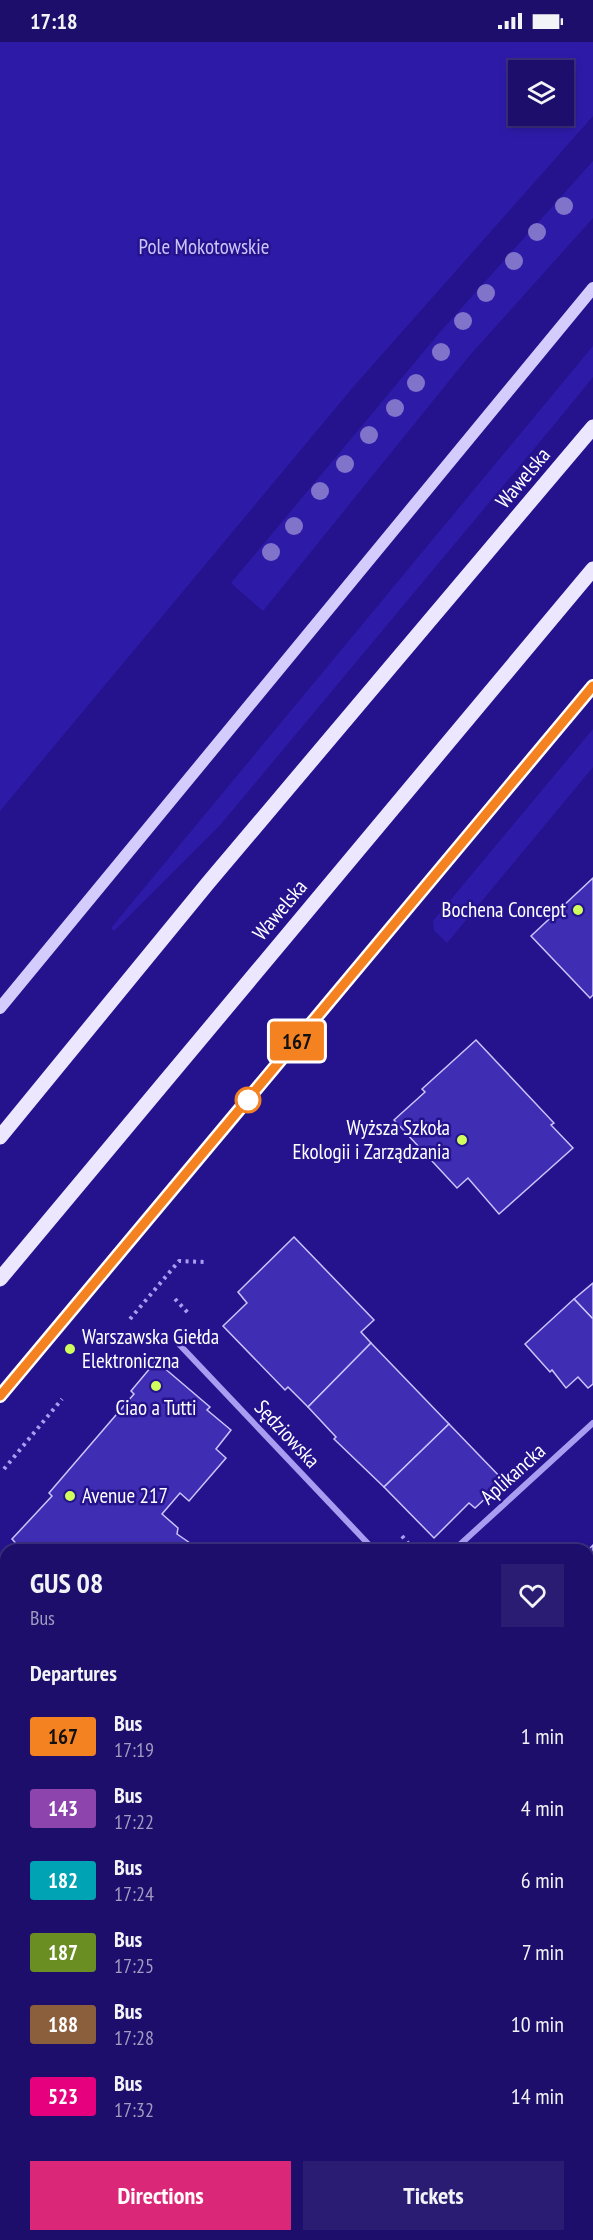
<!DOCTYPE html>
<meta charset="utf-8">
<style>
body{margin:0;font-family:"PT Sans Narrow",sans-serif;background:#291c72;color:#f1f3f6;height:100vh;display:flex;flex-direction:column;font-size:22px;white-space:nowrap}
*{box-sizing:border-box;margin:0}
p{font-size:20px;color:#a09cc1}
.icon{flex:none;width:33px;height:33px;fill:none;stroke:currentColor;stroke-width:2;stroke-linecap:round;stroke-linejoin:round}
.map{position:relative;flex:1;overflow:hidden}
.details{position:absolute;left:0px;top:1502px;width:594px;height:698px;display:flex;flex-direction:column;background:#1c0e6a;border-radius:18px 18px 0 0;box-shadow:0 3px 9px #0003,0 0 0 2px #3a2e7e}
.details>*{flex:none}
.badge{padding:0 12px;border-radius:4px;font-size:21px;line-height:39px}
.tools{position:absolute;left:508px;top:18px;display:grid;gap:12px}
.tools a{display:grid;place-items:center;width:66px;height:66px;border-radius:0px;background:#1c0e6a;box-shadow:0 3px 9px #0003,0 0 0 2px #3a2e7e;font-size:30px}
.map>.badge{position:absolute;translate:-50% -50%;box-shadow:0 0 0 3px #fff}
h2{padding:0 30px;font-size:22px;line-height:54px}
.round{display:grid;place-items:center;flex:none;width:63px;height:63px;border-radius:0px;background:#291c72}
.headline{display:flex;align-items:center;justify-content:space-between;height:102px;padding:0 30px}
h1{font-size:28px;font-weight:700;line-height:45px}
.action{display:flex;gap:12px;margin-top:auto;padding:12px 30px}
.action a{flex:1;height:69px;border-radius:0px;background:#db2777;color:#fff;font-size:24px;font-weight:700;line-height:69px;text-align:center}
.action a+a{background:#291c72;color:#f1f3f6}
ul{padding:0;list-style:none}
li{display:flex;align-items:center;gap:18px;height:72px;padding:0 30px}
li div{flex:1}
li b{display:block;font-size:22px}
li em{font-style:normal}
li .badge{min-width:66px;font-weight:700;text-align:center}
.status{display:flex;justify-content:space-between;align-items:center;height:42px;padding:0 30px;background:#1c0e6a;direction:ltr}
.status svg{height:16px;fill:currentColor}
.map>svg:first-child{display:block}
.green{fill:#2d1ba8;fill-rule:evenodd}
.building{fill:#3f2eb3;stroke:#cbc4fc;stroke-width:1.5}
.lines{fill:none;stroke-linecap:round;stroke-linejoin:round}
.path{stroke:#a89df1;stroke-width:4;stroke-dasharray:3 4.5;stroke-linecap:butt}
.minor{stroke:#a89df1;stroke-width:6}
.secondary{stroke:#d3ccfc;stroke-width:12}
.primary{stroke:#ece7ff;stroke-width:15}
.tree{fill:#8074ca}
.line-casing{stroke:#fff;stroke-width:14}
.line{stroke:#f58220;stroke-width:9}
.poi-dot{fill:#d0ff5d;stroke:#25138e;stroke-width:2}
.stop-dot{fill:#fff;stroke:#f58220;stroke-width:3}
.labels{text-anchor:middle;stroke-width:5;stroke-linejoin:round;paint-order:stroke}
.park-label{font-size:21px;fill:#cbc4fc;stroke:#25138e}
.street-label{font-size:21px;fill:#fff;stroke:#25138e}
.poi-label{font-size:21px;fill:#fff;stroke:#25138e;text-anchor:end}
</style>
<div class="status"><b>17:18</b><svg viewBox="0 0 49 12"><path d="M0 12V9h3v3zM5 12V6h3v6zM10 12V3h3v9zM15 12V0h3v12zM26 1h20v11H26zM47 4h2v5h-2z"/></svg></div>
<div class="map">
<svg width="593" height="2198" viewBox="0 0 593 2198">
<rect width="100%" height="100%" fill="#25138e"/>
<g class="green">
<path d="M0,0H593V74L354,344L0,769ZM519,28H564V74H519Z"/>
<polygon points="593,119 593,176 470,313 263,569 231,541 441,289"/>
<polygon points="593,304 593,335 558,378 221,782 114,889 111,886"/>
<polygon points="593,687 593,725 447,901 434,888 433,879"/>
</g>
<g class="building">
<polygon points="593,836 593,953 590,956 531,894"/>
<polygon points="476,998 554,1081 551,1083 573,1106 499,1172 468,1136 457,1146 394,1078 425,1050 422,1047"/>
<polygon points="294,1195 374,1278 361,1290 371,1301 308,1365 288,1345 285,1348 223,1284 247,1261 238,1250"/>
<polygon points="593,1241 593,1277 574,1257"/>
<polygon points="574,1257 593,1277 593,1342 588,1346 578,1335 566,1346 552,1328 550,1330 525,1302"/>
<polygon points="371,1301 449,1382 384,1445 334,1397 336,1395 308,1365"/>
<polygon points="156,1319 210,1365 207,1368 231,1388 216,1407 226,1416 189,1459 180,1451 162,1472 178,1486 177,1492 200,1508 22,1508 12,1497 52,1454 49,1451 134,1352 131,1349"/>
<polygon points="449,1382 504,1439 475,1466 469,1461 434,1496 384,1445"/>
<polygon points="593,1503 593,1644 588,1648 588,1508"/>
<polygon points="588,1866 593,1871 593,2014 588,2006"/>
<polygon points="6,1953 6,2102 0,2096 0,1959"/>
<polygon points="112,2193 261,2193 267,2198 114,2198"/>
</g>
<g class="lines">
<g class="path">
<polyline points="175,1257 189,1272"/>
<polyline points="130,1277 179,1219 204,1220"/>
<polyline points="4,1427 62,1357"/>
<polyline points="402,1494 414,1508"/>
</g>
<g class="minor">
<polyline points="176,1299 374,1508"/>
<polyline points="454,1508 593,1381"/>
<polyline points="588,1713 593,1709"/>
<polyline points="588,1736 593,1741"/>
</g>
<g class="secondary">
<polyline points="0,966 593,246"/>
<polyline points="0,1354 593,644"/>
<polyline points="0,1593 6,1599"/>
<polyline points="0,1810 6,1815"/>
<polyline points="588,2179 593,2184"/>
<polyline points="411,2193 416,2198"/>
</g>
<g class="primary">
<polyline points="0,1095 208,841 593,385"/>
<polyline points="0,1237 593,527"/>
</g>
</g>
<g class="tree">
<circle cx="564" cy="164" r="9"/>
<circle cx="537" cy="190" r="9"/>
<circle cx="514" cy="219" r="9"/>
<circle cx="486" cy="251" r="9"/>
<circle cx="463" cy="279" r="9"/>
<circle cx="441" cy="310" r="9"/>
<circle cx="416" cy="341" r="9"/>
<circle cx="395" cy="366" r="9"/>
<circle cx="369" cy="393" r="9"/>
<circle cx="345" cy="422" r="9"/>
<circle cx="320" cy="449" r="9"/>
<circle cx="294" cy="484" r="9"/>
<circle cx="271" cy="510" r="9"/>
</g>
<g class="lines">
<g class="line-casing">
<polyline id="line" points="0,1354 593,644"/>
</g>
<use href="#line" class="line"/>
</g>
<g class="poi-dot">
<circle cx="578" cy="868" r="6"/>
<circle cx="462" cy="1098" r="6"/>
<circle cx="70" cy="1307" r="6"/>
<circle cx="156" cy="1344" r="6"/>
<circle cx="70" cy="1454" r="6"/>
</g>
<circle class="stop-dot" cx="248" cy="1058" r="12"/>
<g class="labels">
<g class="park-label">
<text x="204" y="212">Pole Mokotowskie</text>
</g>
<g class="street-label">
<text transform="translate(523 436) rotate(-50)" y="7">Wawelska</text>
<text transform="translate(280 868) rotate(-50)" y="7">Wawelska</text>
<text transform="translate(287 1392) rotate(47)" y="7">Sędziowska</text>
<text transform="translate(513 1432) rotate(-42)" y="7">Aplikancka</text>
</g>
<g class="poi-label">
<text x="566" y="875">Bochena Concept</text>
<text x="450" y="1093">Wyższa Szkoła<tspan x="450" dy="24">Ekologii i Zarządzania</tspan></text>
<text x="82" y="1302" text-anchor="start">Warszawska Giełda<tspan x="82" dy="24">Elektroniczna</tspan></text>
<text x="156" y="1373" text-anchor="middle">Ciao a Tutti</text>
<text x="82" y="1461" text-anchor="start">Avenue 217</text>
</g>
</g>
</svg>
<div class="tools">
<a><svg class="icon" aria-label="layers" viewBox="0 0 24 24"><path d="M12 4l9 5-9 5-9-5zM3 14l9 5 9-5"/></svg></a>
</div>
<b class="badge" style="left:297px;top:999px;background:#f58220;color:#111">167</b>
<section class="details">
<div class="headline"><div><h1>GUS 08</h1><p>Bus</p></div><a class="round"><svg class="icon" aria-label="heart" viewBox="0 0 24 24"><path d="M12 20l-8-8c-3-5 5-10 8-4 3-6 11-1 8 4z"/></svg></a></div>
<h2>Departures</h2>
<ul>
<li><span class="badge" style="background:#f58220;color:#111">167</span><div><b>Bus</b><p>17:19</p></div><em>1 min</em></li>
<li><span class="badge" style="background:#8e44ad;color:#fff">143</span><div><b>Bus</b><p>17:22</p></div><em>4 min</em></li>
<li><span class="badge" style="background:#00a3b4;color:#fff">182</span><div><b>Bus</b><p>17:24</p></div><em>6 min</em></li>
<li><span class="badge" style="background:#6b8e23;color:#fff">187</span><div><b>Bus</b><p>17:25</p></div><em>7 min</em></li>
<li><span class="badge" style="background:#8b5e3c;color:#fff">188</span><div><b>Bus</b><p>17:28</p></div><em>10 min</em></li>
<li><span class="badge" style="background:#e6007e;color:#fff">523</span><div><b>Bus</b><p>17:32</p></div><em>14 min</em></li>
</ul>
<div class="action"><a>Directions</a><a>Tickets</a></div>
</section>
</div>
